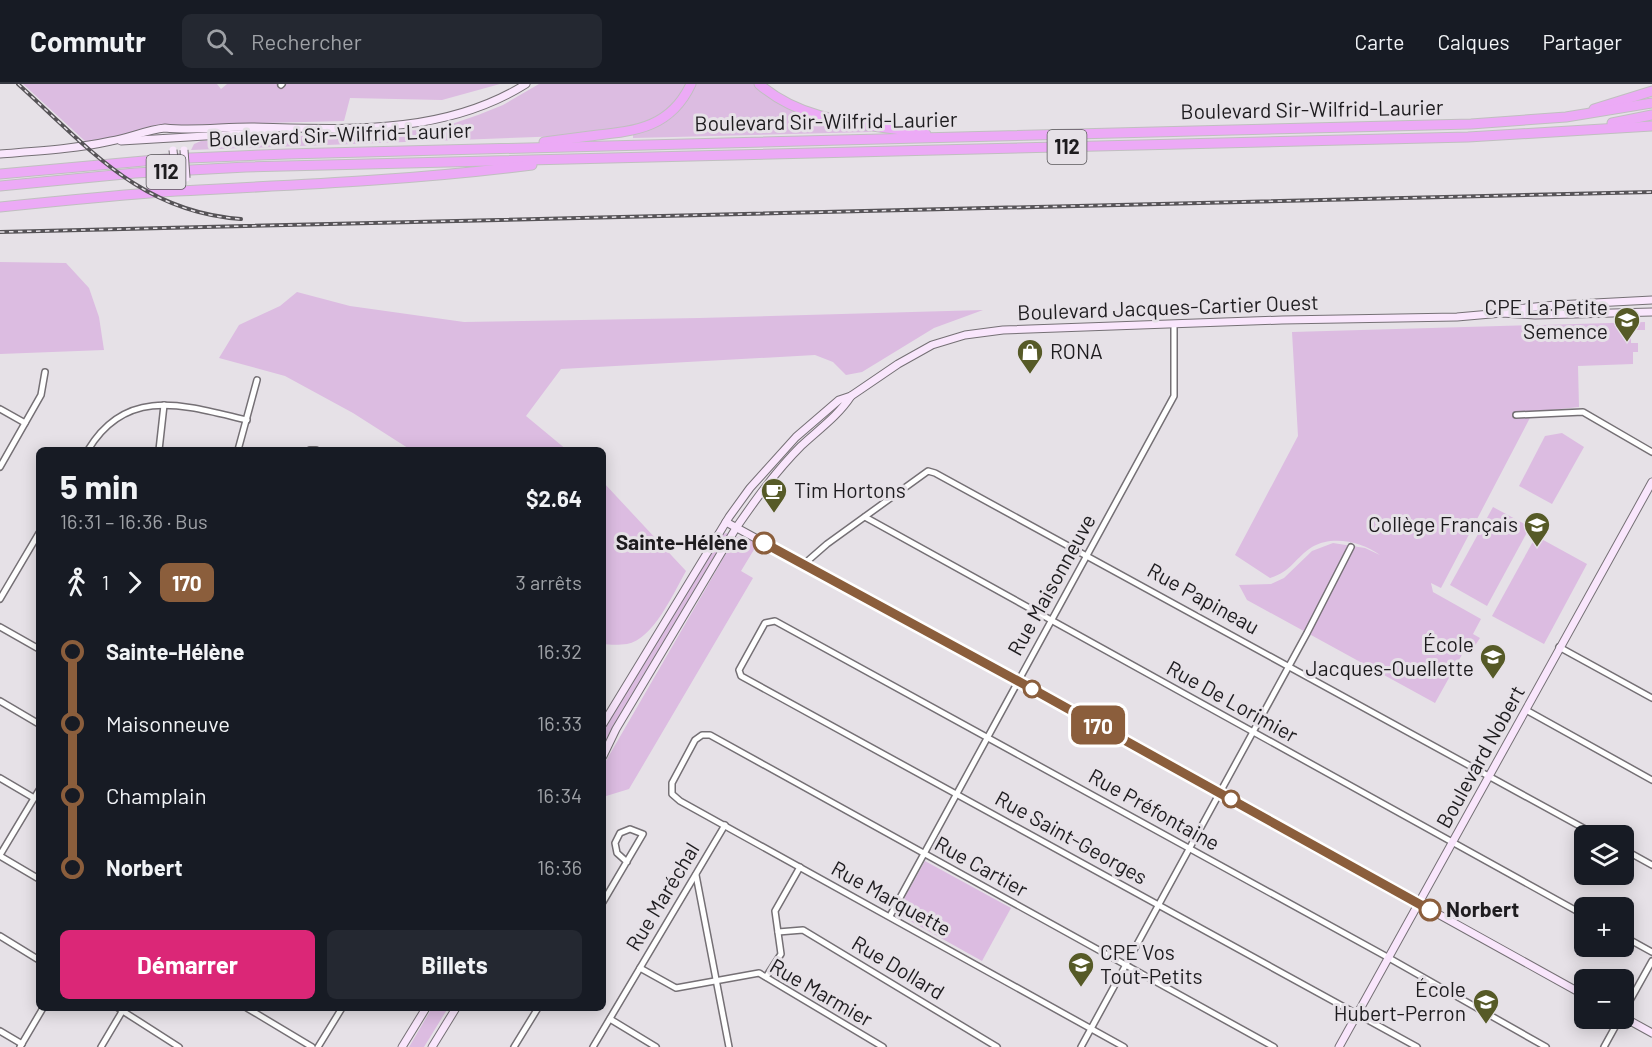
<!DOCTYPE html>
<html lang="fr">
<meta charset="utf-8">
<style>
body{margin:0;font-family:Barlow,sans-serif;background:#242831;color:#f1f3f6;height:100vh;display:flex;flex-direction:column;font-size:22px;white-space:nowrap}
*{box-sizing:border-box;margin:0}
p{font-size:20px;color:#9ea1a6}
.icon{flex:none;width:33px;height:33px;fill:none;stroke:currentColor;stroke-width:2;stroke-linecap:round;stroke-linejoin:round}
.map{position:relative;flex:1;overflow:hidden}
.drawer{position:absolute;left:36px;top:363px;width:570px;height:564px;display:flex;flex-direction:column;background:#171b24;border-radius:9px;box-shadow:0 3px 15px #0003}
.drawer>*{flex:none}
.badge{padding:0 12px;border-radius:9px;font-size:21px;line-height:39px}
.tools{position:absolute;left:1574px;top:741px;display:grid;gap:12px}
.tools a{display:grid;place-items:center;width:60px;height:60px;border-radius:9px;background:#171b24;box-shadow:0 3px 15px #0003;font-size:30px}
.map>.badge{position:absolute;translate:-50% -50%;box-shadow:0 0 0 3px #fff}
.legs{display:flex;align-items:center;gap:9px;height:66px;padding:0 24px;font-size:20px}
.legs p{margin-inline-start:auto}
.headline{display:flex;align-items:center;justify-content:space-between;height:102px;padding:0 24px}
h1{font-size:33px;font-weight:700;line-height:45px}
.primary-button{display:flex;gap:12px;margin-top:auto;padding:12px 24px}
.primary-button a{flex:1;height:69px;border-radius:9px;background:#db2777;color:#fff;font-size:24px;font-weight:700;line-height:69px;text-align:center}
.primary-button a+a{background:#242831;color:#f1f3f6}
ul{padding:0 24px;list-style:none}
li{display:flex;align-items:center;gap:21px;height:72px;font-size:22px}
li i{display:grid;place-items:center;width:9px;height:100%;margin:0 8px;background:currentColor}
li i::after{content:'';width:15px;height:15px;margin:-8px;border:4px solid;border-radius:50%;background:#171b24}
li p{margin-inline-start:auto}
li:first-child i{background:linear-gradient(#0000 50%,currentColor 0)}
li:last-child i{background:linear-gradient(currentColor 50%,#0000 0)}
header{display:flex;align-items:center;gap:36px;box-sizing:border-box;height:84px;padding:0 30px;background:#171b24;border-bottom:2px solid #363941}
header strong{font-size:28px}
nav{display:flex;gap:33px;margin-inline-start:auto;font-size:21px}
.search{width:420px;height:54px;background:#242831;display:flex;align-items:center;gap:15px;box-sizing:border-box;padding:0 21px;border-radius:9px;color:#9ea1a6;font-size:22px}
.map>svg:first-child{display:block}
.green{fill:#dcbce1}
.lines{fill:none;stroke-linecap:round;stroke-linejoin:round}
.street-casing{stroke:#757075;stroke-width:8}
.secondary-casing{stroke:#757075;stroke-width:9}
.highway-casing{stroke:#c0bfc0;stroke-width:11}
.street{stroke:#fff;stroke-width:5}
.secondary{stroke:#f9e6fc;stroke-width:7}
.highway{stroke:#ecaaf6;stroke-width:9}
.rail-casing{stroke:#565357;stroke-width:4}
.rail{stroke:#e6e1e7;stroke-width:1.5;stroke-dasharray:4.5;stroke-linecap:butt}
.secondary-bridge-casing{stroke:#757075;stroke-width:9;stroke-linecap:butt}
.secondary-bridge{stroke:#f9e6fc;stroke-width:7}
.line-1-casing{stroke:#fff;stroke-width:14}
.line-1{stroke:#8b5e3c;stroke-width:9}
.stop-1-dot{fill:#fff;stroke:#8b5e3c;stroke-width:3}
.labels{text-anchor:middle;stroke-width:6;stroke-linejoin:round;paint-order:stroke}
.shield{fill:#e6e1e7;stroke:#5a575b;stroke-width:1.5}
.shield-label{font-size:20px;font-weight:bold;fill:#1e1c1f}
.street-label{font-size:21px;fill:#1e1c1f;stroke:#e6e1e7}
.poi-label{font-size:21px;fill:#1e1c1f;stroke:#e6e1e7;text-anchor:end}
.stop-label{font-size:21px;font-weight:bold;fill:#1e1c1f;stroke:#e6e1e7;text-anchor:end}
</style>
<header>
<strong>Commutr</strong>
<div class="search"><svg class="icon" aria-label="search" viewBox="0 0 24 24"><circle cx="10" cy="10" r="6"/><path d="M15 15l6 6"/></svg>Rechercher</div>
<nav><a>Carte</a><a>Calques</a><a>Partager</a></nav>
</header>
<div class="map">
<svg width="1652" height="963" viewBox="0 0 1652 963">
<rect width="100%" height="100%" fill="#e6e1e7"/>
<g class="green">
<polygon points="23,0 217,0 221,5 227,0 500,0 442,16 350,14 344,37 152,42 126,51 86,58"/>
<polygon points="539,0 687,0 681,11 668,26 645,40 564,52 191,66 194,60 201,57 421,46 449,41 478,31 503,21"/>
<polygon points="694,0 755,0 772,13 871,44 871,48 633,54 633,50 645,47"/>
<polygon points="0,178 66,179 89,204 99,233 104,266 0,270"/>
<polygon points="297,208 350,222 464,238 699,234 983,226 934,244 862,288 846,291 833,278 815,271 561,285 526,332 567,366 411,366 353,329 285,292 219,274 239,241 280,222"/>
<path d="M1645,238V246H1631V259H1638V268H1633V280L1578,282L1579,323L1533,328L1441,504L1431,499L1433,508L1481,535L1473,550L1480,554L1472,566L1467,563L1469,558L1435,619L1247,516L1239,501L1271,500L1284,494L1312,467L1333,459L1365,464L1380,471C1362,458 1333,451 1312,463C1296,473 1291,488 1270,494L1235,471L1298,352L1292,248Z"/>
<polygon points="1562,349 1584,363 1552,420 1519,402 1545,352"/>
<path d="M603,398L686,487C674,508 653,556 627,560C620,561 610,561 603,560Z"/>
<polygon points="1493,423 1530,443 1487,522 1450,501"/>
<polygon points="727,449 728,453 603,661 603,645 723,450"/>
<polygon points="743,451 758,459 741,487 753,494 629,705 603,713 603,682 735,454"/>
<polygon points="1536,452 1587,480 1544,560 1492,532"/>
<polygon points="925,777 1011,824 982,877 896,829"/>
<polygon points="432,924 448,924 424,963 409,963"/>
</g>
<g class="lines">
<g class="street-casing">
<g id="street">
<polyline points="281,1 282,0"/>
<polyline points="0,325 25,339"/>
<polyline points="1516,331 1583,328 1652,368"/>
<path d="M88,366C127,301 186,322 247,336"/>
<polyline points="159,366 164,321"/>
<polyline points="238,366 257,296"/>
<polyline points="310,366 316,366"/>
<polyline points="0,383 41,311 45,288"/>
<polyline points="865,433 1584,831"/>
<polyline points="803,481 827,460 928,387 935,389 1598,752"/>
<polyline points="0,515 39,449"/>
<polyline points="0,543 39,565"/>
<polyline points="1559,563 1652,614"/>
<polyline points="0,617 39,640"/>
<polyline points="1526,626 1652,696"/>
<polyline points="0,694 34,714"/>
<polyline points="1623,765 1652,781"/>
<polyline points="0,771 39,706"/>
<polyline points="0,772 39,795"/>
<polyline points="696,791 729,963"/>
<polyline points="603,818 643,750 630,745 620,749 615,759 617,769 627,778"/>
<polyline points="890,832 1174,312 1174,240"/>
<polyline points="778,848 803,846 997,963"/>
<polyline points="0,852 39,876"/>
<polyline points="1623,852 1652,868"/>
<polyline points="640,884 676,904 759,889 883,963"/>
<polyline points="766,893 781,870 775,827 800,783"/>
<polyline points="118,924 179,963"/>
<polyline points="247,924 312,963"/>
<polyline points="1623,929 1652,877"/>
<polyline points="610,935 656,963"/>
<polyline points="0,947 22,960"/>
<polyline points="20,963 43,924"/>
<polyline points="101,963 123,926"/>
<polyline points="318,963 342,924"/>
<polyline points="514,963 538,924"/>
<polyline points="593,963 725,741"/>
<polyline points="1081,963 1307,549 1351,463"/>
<polyline points="1124,963 680,717 672,710 672,699 695,656 702,651 710,651 1274,963"/>
<polyline points="1417,963 741,592 739,586 765,539 775,537 1389,874 1546,963"/>
<polyline points="1604,963 1620,934"/>
</g>
</g>
<g class="secondary-casing">
<g id="secondary">
<polyline points="121,57 272,48"/>
<path d="M0,70C37,67 75,65 111,57C129,54 146,46 165,44C193,47 222,43 251,43C345,45 443,52 526,0"/>
<polyline points="1505,228 1515,225 1556,221 1652,216"/>
<polyline points="726,438 1018,597 1584,911"/>
<polyline points="603,640 729,433 750,404 796,353 839,316 851,312 898,280 932,261 965,251 1003,246 1282,236 1457,233 1502,229 1535,231 1652,228"/>
<path d="M603,672L616,645L736,444C756,415 776,387 801,362C818,346 838,332 851,312"/>
<polyline points="1623,933 1652,949"/>
<polyline points="402,963 426,924"/>
<polyline points="432,963 456,924"/>
<polyline points="1339,963 1652,398"/>
</g>
</g>
<g class="highway-casing">
<g id="highway">
<path d="M759,0C806,41 868,39 926,50"/>
<polyline points="1594,25 1652,7"/>
<polyline points="1612,39 1652,31"/>
<path d="M544,58C560,56 575,54 590,52C634,47 670,45 691,0"/>
<polyline points="0,90 166,75 287,70 1471,40 1566,33 1652,19"/>
<polyline points="0,102 135,89 246,83 1468,53 1652,42"/>
<path d="M0,123C59,117 118,111 177,107C296,101 415,96 532,81"/>
</g>
</g>
<use href="#street" class="street"/>
<use href="#secondary" class="secondary"/>
<use href="#highway" class="highway"/>
<g class="rail-casing">
<g id="rail">
<path d="M18,0C88,63 140,128 241,135"/>
<polyline points="0,148 1652,108"/>
</g>
</g>
<use href="#rail" class="rail"/>
<g class="secondary-bridge-casing">
<g id="secondary-bridge">
<polyline points="173,66 176,95"/>
<polyline points="184,66 186,94"/>
</g>
</g>
<use href="#secondary-bridge" class="secondary-bridge"/>
</g>
<g class="lines">
<g class="line-1-casing">
<polyline id="line-1" points="764,459 1018,597 1430,826"/>
</g>
<use href="#line-1" class="line-1"/>
</g>
<defs>
<g id="school-pin" transform="scale(1.35)"><path d="M0 17L-7.5 6A9.5 9.5 0 1 1 7.5 6Z" fill="#565a27" stroke="#e6e1e7"/><path d="M0-5L7-2L0 1L-7-2ZM-4 1L0 2.5L4 1V4Q0 6-4 4Z" fill="#fff"/></g>
<g id="shop-pin" transform="scale(1.35)"><path d="M0 17L-7.5 6A9.5 9.5 0 1 1 7.5 6Z" fill="#565a27" stroke="#e6e1e7"/><path d="M-5-2.5h2.3a2.7 3.5 0 0 1 5.4 0H5L5.5 6h-11ZM-1.5-2.5h3a1.5 2.3 0 0 0-3 0Z" fill="#fff"/></g>
<g id="cafe-pin" transform="scale(1.35)"><path d="M0 17L-7.5 6A9.5 9.5 0 1 1 7.5 6Z" fill="#565a27" stroke="#e6e1e7"/><path d="M-5.5-4.5H6V0H3Q3 3.5 0 3.5H-2.5Q-5.5 3.5-5.5 0ZM3-3.2v2h1.7v-2ZM-6 4.5H4V6H-6Z" fill="#fff"/></g>
<g id="university-pin" transform="scale(1.35)"><path d="M0 17L-7.5 6A9.5 9.5 0 1 1 7.5 6Z" fill="#565a27" stroke="#e6e1e7"/><path d="M0-5L7-2L0 1L-7-2ZM-4 1L0 2.5L4 1V4Q0 6-4 4Z" fill="#fff"/></g>
</defs>
<g fill-rule="evenodd">
<use href="#school-pin" x="1627" y="236"/>
<use href="#shop-pin" x="1030" y="268"/>
<use href="#cafe-pin" x="774" y="407"/>
<use href="#university-pin" x="1537" y="441"/>
<use href="#school-pin" x="1493" y="573"/>
<use href="#school-pin" x="1081" y="881"/>
<use href="#school-pin" x="1486" y="918"/>
</g>
<g class="stop-1-dot">
<circle cx="764" cy="459" r="10"/>
<circle cx="1032" cy="605" r="8"/>
<circle cx="1231" cy="715" r="8"/>
<circle cx="1430" cy="826" r="10"/>
</g>
<g class="labels">
<g class="shield">
<rect x="1047.5" y="46" width="39" height="34" rx="4.5"/>
<rect x="146.5" y="71" width="39" height="34" rx="4.5"/>
</g>
<g class="shield-label">
<text x="1067" y="70">112</text>
<text x="166" y="95">112</text>
</g>
<g class="street-label">
<text transform="translate(1312 26) rotate(-1)" y="7">Boulevard Sir-Wilfrid-Laurier</text>
<text transform="translate(826 38) rotate(-1)" y="7">Boulevard Sir-Wilfrid-Laurier</text>
<text transform="translate(340 51) rotate(-2)" y="7">Boulevard Sir-Wilfrid-Laurier</text>
<text transform="translate(1168 224) rotate(-2)" y="7">Boulevard Jacques-Cartier Ouest</text>
<text transform="translate(1052 501) rotate(-61)" y="7">Rue Maisonneuve</text>
<text transform="translate(1203 515) rotate(29)" y="7">Rue Papineau</text>
<text transform="translate(1232 618) rotate(29)" y="7">Rue De Lorimier</text>
<text transform="translate(1481 673) rotate(-61)" y="7">Boulevard Nobert</text>
<text transform="translate(1154 726) rotate(29)" y="7">Rue Préfontaine</text>
<text transform="translate(1071 754) rotate(29)" y="7">Rue Saint-Georges</text>
<text transform="translate(981 783) rotate(29)" y="7">Rue Cartier</text>
<text transform="translate(663 813) rotate(-59)" y="7">Rue Maréchal</text>
<text transform="translate(891 815) rotate(29)" y="7">Rue Marquette</text>
<text transform="translate(898 884) rotate(31)" y="7">Rue Dollard</text>
<text transform="translate(821 909) rotate(30)" y="7">Rue Marmier</text>
</g>
<g class="poi-label">
<text x="1608" y="231">CPE La Petite<tspan x="1608" dy="24">Semence</tspan></text>
<text x="1050" y="275" text-anchor="start">RONA</text>
<text x="794" y="414" text-anchor="start">Tim Hortons</text>
<text x="1518" y="448">Collège Français</text>
<text x="1474" y="568">École<tspan x="1474" dy="24">Jacques-Ouellette</tspan></text>
<text x="1100" y="876" text-anchor="start">CPE Vos<tspan x="1100" dy="24">Tout-Petits</tspan></text>
<text x="1466" y="913">École<tspan x="1466" dy="24">Hubert-Perron</tspan></text>
</g>
<g class="stop-label">
<text x="748" y="466">Sainte-Hélène</text>
<text x="1446" y="833" text-anchor="start">Norbert</text>
</g>
</g>
</svg>
<div class="tools">
<a><svg class="icon" aria-label="layers" viewBox="0 0 24 24"><path d="M12 4l9 5-9 5-9-5zM3 14l9 5 9-5"/></svg></a>
<a>+</a>
<a>−</a>
</div>
<b class="badge" style="left:1098px;top:641px;background:#8b5e3c;color:#fff">170</b>
<section class="drawer">
<div class="headline"><div><h1>5 min</h1><p>16:31 – 16:36 · Bus</p></div><b>$2.64</b></div>
<div class="legs"><svg class="icon" aria-label="walk" viewBox="0 0 24 24"><circle cx="13" cy="4" r="2"/><path d="M13 8l-2 6 4 7M11 14l-3 7M7 12l3-4h3l4 4"/></svg>1<svg class="icon" aria-label="forward" viewBox="0 0 24 24"><path d="M9 5l7 7-7 7"/></svg><b class="badge" style="background:#8b5e3c;color:#fff">170</b><p>3 arrêts</p></div>
<ul>
<li><i style="color:#8b5e3c"></i><b>Sainte-Hélène</b><p>16:32</p></li>
<li><i style="color:#8b5e3c"></i><span>Maisonneuve</span><p>16:33</p></li>
<li><i style="color:#8b5e3c"></i><span>Champlain</span><p>16:34</p></li>
<li><i style="color:#8b5e3c"></i><b>Norbert</b><p>16:36</p></li>
</ul>
<div class="primary-button"><a>Démarrer</a><a>Billets</a></div>
</section>
</div>
